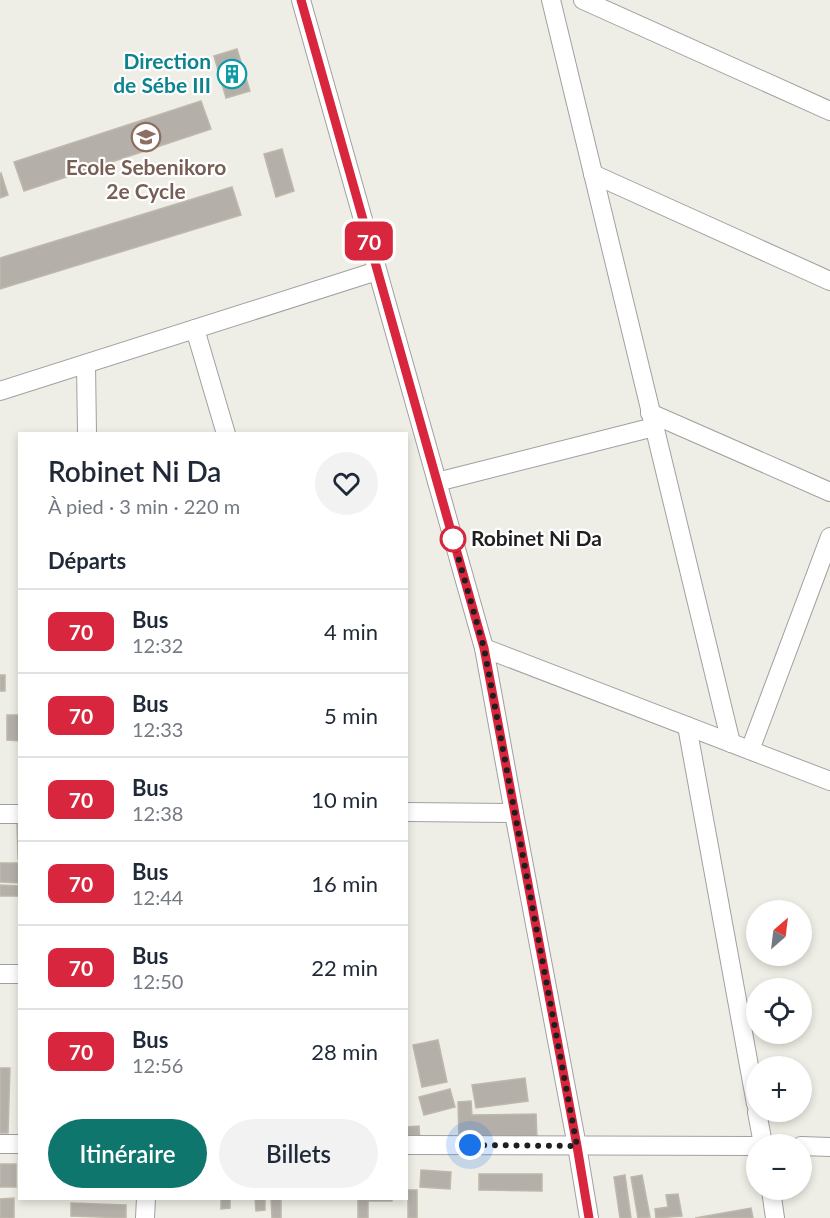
<!DOCTYPE html>
<html lang="fr">
<meta charset="utf-8">
<style>
body{margin:0;font-family:Lato,sans-serif;background:#f2f2f3;color:#1f2937;height:100vh;display:flex;flex-direction:column;font-size:22px;white-space:nowrap}
*{box-sizing:border-box;margin:0}
p{font-size:20px;color:#747a83}
.icon{flex:none;width:33px;height:33px;fill:none;stroke:currentColor;stroke-width:2;stroke-linecap:round;stroke-linejoin:round}
.map{position:relative;flex:1;overflow:hidden}
.details{position:absolute;left:18px;top:432px;width:390px;height:768px;display:flex;flex-direction:column;background:#fff;border-radius:0px;box-shadow:0 3px 9px #0003}
.details>*{flex:none}
.badge{padding:0 12px;border-radius:9px;font-size:21px;line-height:39px}
.needle{width:39px;rotate:28deg}
.tools{position:absolute;left:746px;top:900px;display:grid;gap:12px}
.tools a{display:grid;place-items:center;width:66px;height:66px;border-radius:50%;background:#fff;box-shadow:0 3px 9px #0003;font-size:30px}
.you{position:absolute;width:30px;height:30px;margin:-15px;border:4px solid #fff;border-radius:50%;background:#1a73e8;box-shadow:0 0 0 9px #1a73e833}
.map>.badge{position:absolute;translate:-50% -50%;box-shadow:0 0 0 3px #fff}
h2{padding:0 30px;font-size:22px;line-height:54px}
.round{display:grid;place-items:center;flex:none;width:63px;height:63px;border-radius:32px;background:#f2f2f3}
.overview{display:flex;align-items:center;justify-content:space-between;height:102px;padding:0 30px}
h1{font-size:28px;font-weight:600;line-height:45px}
.cta{display:flex;gap:12px;margin-top:auto;padding:12px 30px}
.cta a{flex:1;height:69px;border-radius:36px;background:#0f766e;color:#fff;font-size:24px;font-weight:600;line-height:69px;text-align:center}
.cta a+a{background:#f2f2f3;color:#1f2937}
ul{padding:0;list-style:none}
li{display:flex;align-items:center;gap:18px;height:84px;padding:0 30px;border-top:2px solid #e0e1e3}
li div{flex:1}
li b{display:block;font-size:22px}
li em{font-style:normal}
li .badge{min-width:66px;font-weight:700;text-align:center}
.map>svg:first-child{display:block}
.building{fill:#b4b0a9;stroke:#bfb8aa;stroke-width:1.5}
.lines{fill:none;stroke-linecap:round;stroke-linejoin:round}
.minor-casing{stroke:#a0a0a0;stroke-width:20}
.minor{stroke:#fff;stroke-width:18}
.line-casing{stroke:#fff;stroke-width:14}
.line{stroke:#d7263d;stroke-width:9}
.walk{stroke:#1f1f1f;stroke-width:6;stroke-dasharray:0 10.8}
.stop-dot{fill:#fff;stroke:#d7263d;stroke-width:3}
.labels{text-anchor:middle;stroke-width:4.5;stroke-linejoin:round;paint-order:stroke}
.culture-label{font-size:21px;font-weight:bold;fill:#0d838f;stroke:#fff;text-anchor:end}
.education-label{font-size:21px;font-weight:bold;fill:#785e54;stroke:#fff}
.stop-label{font-size:21px;font-weight:bold;fill:#1f1f1f;stroke:#fff;text-anchor:start}
</style>
<div class="map">
<svg width="830" height="1218" viewBox="0 0 830 1218">
<rect width="100%" height="100%" fill="#efeee6"/>
<g class="building">
<polygon points="237,49 250,91 226,98 214,56"/>
<polygon points="201,101 211,129 24,191 14,162"/>
<polygon points="282,149 294,191 276,197 264,154"/>
<polygon points="1,173 8,195 0,198 0,174"/>
<polygon points="232,187 241,215 0,289 0,258"/>
<rect x="0" y="675" width="5" height="16"/>
<polygon points="7,715 20,715 20,741 7,740"/>
<polygon points="17,824 20,824 20,859 18,859"/>
<polygon points="0,863 20,863 20,883 0,882"/>
<polygon points="0,885 20,886 20,896 0,896"/>
<polygon points="438,1040 447,1082 422,1087 413,1045"/>
<polygon points="0,1068 10,1068 8,1133 0,1133"/>
<polygon points="525,1078 528,1101 476,1108 472,1085"/>
<polygon points="450,1089 455,1107 424,1115 419,1097"/>
<polygon points="471,1101 472,1115 536,1114 537,1138 459,1139 458,1102"/>
<polygon points="419,1126 420,1140 406,1140 406,1127"/>
<rect x="0" y="1164" width="16" height="23"/>
<polygon points="421,1170 451,1172 450,1189 420,1187"/>
<polygon points="479,1174 542,1174 542,1191 479,1190"/>
<polygon points="625,1175 631,1218 620,1218 614,1177"/>
<polygon points="642,1175 650,1217 638,1218 631,1177"/>
<rect x="408" y="1190" width="9" height="28"/>
<polygon points="678,1194 682,1216 656,1218 655,1209 668,1207 666,1195"/>
<polygon points="14,1198 14,1218 0,1218 0,1199"/>
<polygon points="221,1198 230,1198 230,1208 221,1209"/>
<polygon points="255,1198 265,1198 265,1210 256,1211"/>
<polygon points="271,1198 281,1198 281,1218 272,1218"/>
<polygon points="358,1198 392,1198 392,1201 368,1201 368,1218 358,1218"/>
<polygon points="71,1203 126,1205 126,1218 71,1216"/>
<polygon points="751,1208 753,1218 695,1218"/>
</g>
<g class="lines">
<g class="minor-casing">
<g id="minor">
<polyline points="301,0 484,648 514,813 577,1146 589,1218"/>
<polyline points="551,0 731,743"/>
<polyline points="583,0 830,111"/>
<polyline points="593,174 830,281"/>
<polyline points="195,329 226,434"/>
<polyline points="86,364 87,434"/>
<polyline points="0,391 377,271"/>
<polyline points="650,413 830,492"/>
<polyline points="437,482 654,427"/>
<polyline points="484,648 830,781"/>
<polyline points="687,726 756,1104"/>
<polyline points="750,750 830,537"/>
<polyline points="406,812 514,813"/>
<polyline points="0,814 20,814"/>
<polyline points="0,974 20,974"/>
<polyline points="757,1112 763,1144"/>
<polyline points="0,1144 20,1144"/>
<polyline points="406,1145 756,1146"/>
<polyline points="801,1146 830,1147"/>
<polyline points="771,1190 775,1218"/>
<polyline points="145,1218 146,1198"/>
</g>
</g>
<use href="#minor" class="minor"/>
</g>
<g class="lines">
<g class="line-casing">
<polyline id="line" points="301,0 484,648 577,1146 589,1218"/>
</g>
<use href="#line" class="line"/>
<polyline class="walk" points="453,539 484,648 577,1146 470,1145"/>
</g>
<defs>
<g id="building-ring" transform="scale(1.5)"><circle r="9.5" fill="#fff" stroke="#0f9aa8" stroke-width="1.5"/><path d="M-4-6H4V6H1V3H-1V6H-4ZM-2.5-4.3h1.7v1.8h-1.7ZM.8-4.3h1.7v1.8H.8ZM-2.5-1h1.7V.8h-1.7ZM.8-1h1.7V.8H.8Z" fill="#0f9aa8"/></g>
<g id="school-ring" transform="scale(1.5)"><circle r="9.5" fill="#fff" stroke="#8d6e63" stroke-width="1.5"/><path d="M0-5L7-2L0 1L-7-2ZM-4 1L0 2.5L4 1V4Q0 6-4 4Z" fill="#8d6e63"/></g>
</defs>
<g fill-rule="evenodd">
<use href="#building-ring" x="232" y="74"/>
<use href="#school-ring" x="146" y="137"/>
</g>
<circle class="stop-dot" cx="453" cy="539" r="12"/>
<g class="labels">
<g class="culture-label">
<text x="211" y="69">Direction<tspan x="211" dy="24">de Sébe III</tspan></text>
</g>
<g class="education-label">
<text x="146" y="175">Ecole Sebenikoro<tspan x="146" dy="24">2e Cycle</tspan></text>
</g>
<g class="stop-label">
<text x="471" y="546">Robinet Ni Da</text>
</g>
</g>
</svg>
<div class="tools">
<a><svg class="needle" viewBox="-14 -14 28 28"><path d="M0-13l5 13h-10z" fill="#e53935"/><path d="M0 13l5-13h-10z" fill="#747a83"/></svg></a>
<a><svg class="icon" aria-label="locate" viewBox="0 0 24 24"><circle cx="12" cy="12" r="6"/><path d="M12 2v4M12 18v4M2 12h4M18 12h4"/></svg></a>
<a>+</a>
<a>−</a>
</div>
<div class="you" style="left:470px;top:1145px"></div>
<b class="badge" style="left:369px;top:241px;background:#d7263d;color:#fff">70</b>
<section class="details">
<div class="overview"><div><h1>Robinet Ni Da</h1><p>À pied · 3 min · 220 m</p></div><a class="round"><svg class="icon" aria-label="heart" viewBox="0 0 24 24"><path d="M12 20l-8-8c-3-5 5-10 8-4 3-6 11-1 8 4z"/></svg></a></div>
<h2>Départs</h2>
<ul>
<li><span class="badge" style="background:#d7263d;color:#fff">70</span><div><b>Bus</b><p>12:32</p></div><em>4 min</em></li>
<li><span class="badge" style="background:#d7263d;color:#fff">70</span><div><b>Bus</b><p>12:33</p></div><em>5 min</em></li>
<li><span class="badge" style="background:#d7263d;color:#fff">70</span><div><b>Bus</b><p>12:38</p></div><em>10 min</em></li>
<li><span class="badge" style="background:#d7263d;color:#fff">70</span><div><b>Bus</b><p>12:44</p></div><em>16 min</em></li>
<li><span class="badge" style="background:#d7263d;color:#fff">70</span><div><b>Bus</b><p>12:50</p></div><em>22 min</em></li>
<li><span class="badge" style="background:#d7263d;color:#fff">70</span><div><b>Bus</b><p>12:56</p></div><em>28 min</em></li>
</ul>
<div class="cta"><a>Itinéraire</a><a>Billets</a></div>
</section>
</div>
